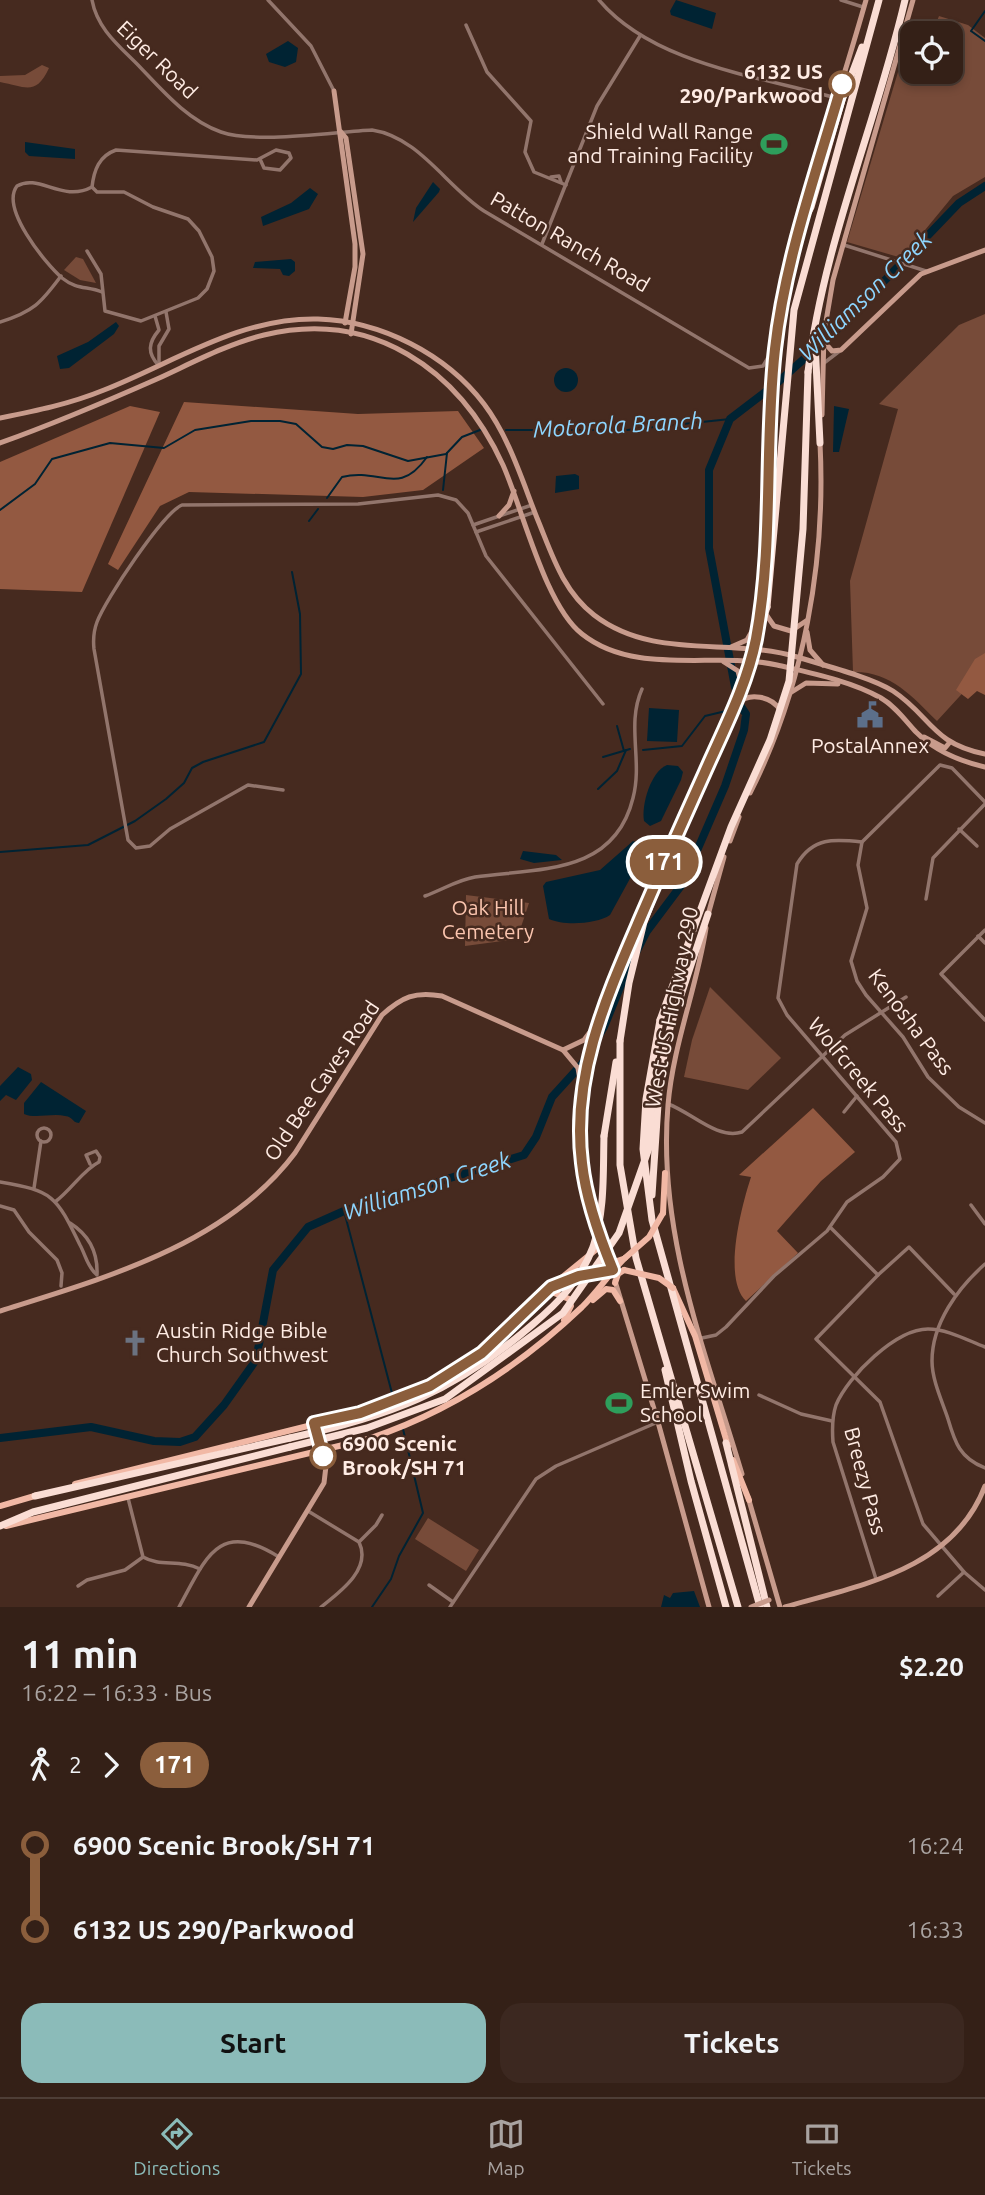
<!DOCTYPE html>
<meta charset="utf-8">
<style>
body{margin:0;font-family:Ubuntu,sans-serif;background:#3c2820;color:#f1f3f6;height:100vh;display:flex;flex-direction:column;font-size:26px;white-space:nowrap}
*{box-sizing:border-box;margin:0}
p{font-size:23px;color:#a9a3a1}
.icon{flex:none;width:38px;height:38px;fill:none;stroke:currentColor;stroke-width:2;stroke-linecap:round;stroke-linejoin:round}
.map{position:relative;height:1607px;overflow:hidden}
.side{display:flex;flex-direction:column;background:#342017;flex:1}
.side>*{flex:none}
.badge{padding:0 14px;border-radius:23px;font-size:24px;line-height:46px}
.controls{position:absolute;left:900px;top:21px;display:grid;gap:14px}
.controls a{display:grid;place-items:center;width:63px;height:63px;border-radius:14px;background:#342017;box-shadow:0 4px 10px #0003,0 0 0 2px #4e3e36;font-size:35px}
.map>.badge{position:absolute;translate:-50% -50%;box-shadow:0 0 0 4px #fff}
.legs{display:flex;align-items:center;gap:10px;height:77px;padding:0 21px;font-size:23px}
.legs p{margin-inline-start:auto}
.overview{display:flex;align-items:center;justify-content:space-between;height:119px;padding:0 21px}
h1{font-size:38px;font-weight:600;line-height:52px}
.cta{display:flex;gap:14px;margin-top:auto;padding:14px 21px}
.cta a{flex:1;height:80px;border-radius:21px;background:#8bbbb9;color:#111;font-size:28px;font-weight:600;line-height:80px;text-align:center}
.cta a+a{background:#3c2820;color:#f1f3f6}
ul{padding:0 21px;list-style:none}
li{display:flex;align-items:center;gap:24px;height:84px;font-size:26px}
li i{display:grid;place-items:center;width:10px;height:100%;margin:0 9px;background:currentColor}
li i::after{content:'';width:18px;height:18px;margin:-9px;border:5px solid;border-radius:50%;background:#342017}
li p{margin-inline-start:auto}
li:first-child i{background:linear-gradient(#0000 50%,currentColor 0)}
li:last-child i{background:linear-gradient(currentColor 50%,#0000 0)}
.tabs{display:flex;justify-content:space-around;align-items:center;height:98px;border-top:2px solid #4e3e36;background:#342017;font-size:19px;color:#a9a3a1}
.tabs a{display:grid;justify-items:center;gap:4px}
.tabs .current{color:#8bbbb9}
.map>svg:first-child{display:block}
.green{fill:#774b39}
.forest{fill:#935941}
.water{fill:#002333}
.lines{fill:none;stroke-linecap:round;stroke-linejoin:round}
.stream{stroke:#002333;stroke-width:2}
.river{stroke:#002333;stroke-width:8}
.street{stroke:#92756c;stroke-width:3.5}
.secondary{stroke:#c89b8c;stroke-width:5}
.primary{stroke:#f1b8a5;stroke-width:6}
.highway{stroke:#faddd4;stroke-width:7}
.secondary-bridge{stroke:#c89b8c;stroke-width:5}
.primary-bridge{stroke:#f1b8a5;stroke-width:6}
.highway-bridge{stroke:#faddd4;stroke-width:7}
.line-1-casing{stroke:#fff;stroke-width:16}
.line-1{stroke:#8b5e3c;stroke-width:10}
.stop-1-dot{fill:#fff;stroke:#8b5e3c;stroke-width:3.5}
.labels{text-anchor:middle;stroke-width:5;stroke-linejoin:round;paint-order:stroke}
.street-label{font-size:21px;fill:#ffece4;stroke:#462a1f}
.stop-label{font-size:21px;font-weight:bold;fill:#ffece4;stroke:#462a1f;text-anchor:end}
.poi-label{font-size:21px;fill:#ffece4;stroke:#462a1f;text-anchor:start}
.park-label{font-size:21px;fill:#fbc5af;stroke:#462a1f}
.water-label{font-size:23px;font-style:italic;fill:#8ed6ff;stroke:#462a1f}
</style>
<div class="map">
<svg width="985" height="1607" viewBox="0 0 985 1607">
<rect width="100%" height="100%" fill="#462a1f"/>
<g class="green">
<polygon points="939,16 968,25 985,38 985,177 953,196 902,258 847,242 898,72 914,76 916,72 950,72 950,33 932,33"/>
<path d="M42,65L49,68C36,96 26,87 0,82V76L25,75Z"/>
<polygon points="76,257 83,259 96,283 80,280 64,270"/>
<path d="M985,314V674L981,673L937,721C912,696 890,671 853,672L850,581L898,409L879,404L959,325Z"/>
<polygon points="466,895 529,903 517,939 465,946"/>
<polygon points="710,987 781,1058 748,1090 684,1077 692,1040"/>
<polygon points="428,1518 479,1550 466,1571 415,1539"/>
</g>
<g class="forest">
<polygon points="184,402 358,414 458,411 484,448 423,490 363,497 189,492 160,506 118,570 108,564"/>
<polygon points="130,406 160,412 82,592 0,589 0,462"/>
<polygon points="985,653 985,695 977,691 968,699 956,690 975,659"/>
<path d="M813,1108L855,1152L821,1181L777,1231L798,1253L746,1301C722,1278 742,1205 751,1177L739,1175Z"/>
</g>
<g class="water">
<polygon points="676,0 716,13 712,29 671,15 670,11"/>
<polygon points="288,41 298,48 296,62 285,67 269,62 266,54"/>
<polygon points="25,142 75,149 75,159 29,156 25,152"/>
<polygon points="433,182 440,189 439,192 413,222 416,208"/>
<polygon points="310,188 318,194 309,209 263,226 261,217 291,203"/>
<polygon points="291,259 295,262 295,271 289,276 283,275 280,269 253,268 255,262"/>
<polygon points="116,322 119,326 114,334 69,368 60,369 57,356 88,342"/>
<circle cx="566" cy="380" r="12"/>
<polygon points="834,406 849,409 839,452 833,452"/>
<polygon points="575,474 579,476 579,489 555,493 556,476"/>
<polygon points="649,708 679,710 677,742 647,741"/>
<path d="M667,765L678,766L683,772L681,780L661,821L650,826L644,821C641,805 651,771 667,765Z"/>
<path d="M633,841L643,845L644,853L610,915C597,924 564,926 549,919L543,886L546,882L600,870Z"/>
<polygon points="523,851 556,855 562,860 534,863 520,859"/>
<polygon points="18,1067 31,1074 32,1080 16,1100 6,1095 0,1101 0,1086"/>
<path d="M41,1082L86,1111L79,1123C71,1122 74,1117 65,1116C52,1113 35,1119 24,1114V1103Z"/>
<polygon points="694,1591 700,1607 661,1607 664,1595 670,1598 673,1593"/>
</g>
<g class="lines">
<g class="stream">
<polyline points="985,11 971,31 985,41"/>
<polyline points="506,430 627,430 730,419"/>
<polyline points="443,490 447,453"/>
<path d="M327,498L342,477C380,467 398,498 427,457"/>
<polyline points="0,510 35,484 52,459 110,443 164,448 195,430 251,421 280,421 296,424 322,447 333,449 347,445 363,446 408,461 446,454 462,437 480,430"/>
<polyline points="309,521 318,509"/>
<polyline points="617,726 624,751"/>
<polyline points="643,750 682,746 705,716 730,710"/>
<polyline points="603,757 630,749"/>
<polyline points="598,789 617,771 626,750"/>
<polyline points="0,852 88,845 135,821 166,799 184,783 192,768 203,762 264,742 301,674 300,614 292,572"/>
<polyline points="344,1211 393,1397"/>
<polyline points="372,1607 391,1579 399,1556 423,1513 403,1429"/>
</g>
<g class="river">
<polyline points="735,687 709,548 709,470 730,419 777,383 842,325 959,203 985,186"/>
<polyline points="0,1438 91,1427 154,1441 180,1442 195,1437 224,1405 256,1360 273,1270 308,1227 344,1211 524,1155 536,1137 552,1097 582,1064 604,1027 627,970 647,931 683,883 725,786 744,730 746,714 740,705"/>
</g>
<g class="street">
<path d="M92,0C97,28 118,45 138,65C162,90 187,120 221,132C255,144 333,132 372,130C419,137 446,186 484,211L749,368L763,366L774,347"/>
<polyline points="268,0 311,46 334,91"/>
<path d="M599,0C653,64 758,76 836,98"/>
<polyline points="841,0 863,7"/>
<polyline points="466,25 487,72 531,121 525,152 534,172 566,185"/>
<polyline points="551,177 559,176 561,182"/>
<path d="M92,187C62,203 39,173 17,186C0,208 45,263 62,278C77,290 87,286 102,292"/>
<polyline points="542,244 597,106 640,36"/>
<polyline points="844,245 926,271"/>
<path d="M87,251L101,274L105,311L141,321L198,298L207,289L214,271L212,257L199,231L188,219L153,207L124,192H97L92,187C94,170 99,156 116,150L257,160L276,150L289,153L291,158L280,170L264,168L260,159"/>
<path d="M155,316L159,330C148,343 147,353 159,366"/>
<path d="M0,322C33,312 41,303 61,276"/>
<polyline points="824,363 841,350"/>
<polyline points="159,364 159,346 169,329 166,312"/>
<polyline points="473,525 532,505"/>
<polyline points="476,532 535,512"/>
<path d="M283,790L248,785L170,829L150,846L136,848L128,840L94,649C93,640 94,630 97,622C105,600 163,513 182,505L358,504L438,495L456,500L468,513L486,556L603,704"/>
<polyline points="985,802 952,768 940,765 862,842 858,865 867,908 851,961 857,981 866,995 903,1037 928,1077 959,1107 985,1123"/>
<polyline points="959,829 977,846"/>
<path d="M425,896C442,890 457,880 475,877C537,868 614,876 633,798C643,760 626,725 642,689"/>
<polyline points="926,899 933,858 985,804"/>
<polyline points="985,930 941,974 985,1020"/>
<polyline points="978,936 985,943"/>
<path d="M668,1104C691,1112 717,1140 742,1132L845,1035L906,997"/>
<polyline points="844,1112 857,1096"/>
<circle cx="44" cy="1135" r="7"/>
<path d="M0,1182C54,1191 56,1196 80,1245C86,1256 87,1266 96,1274"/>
<polyline points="34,1188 41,1141"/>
<path d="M55,1202C72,1189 83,1170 99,1162L100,1157L96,1151L86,1155L90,1164"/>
<polyline points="971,1205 985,1224"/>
<polyline points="0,1206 14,1210 29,1232 57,1260 62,1273 61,1286"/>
<path d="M70,1223C89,1235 98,1253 97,1275"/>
<polyline points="830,1227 878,1275"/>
<path d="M985,1264C958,1288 932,1323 932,1361C932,1380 942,1401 948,1419C955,1443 960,1458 985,1468"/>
<polyline points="954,1294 909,1247 878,1275 816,1339 880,1402 923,1524 964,1572 985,1590"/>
<path d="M702,1338L716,1335L726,1327L774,1276L827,1231L847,1202L883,1177L900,1159L896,1142L787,1015L778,998L797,864C813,837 834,839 862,842"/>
<polyline points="759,1395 801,1414 832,1421"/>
<path d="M128,1498L143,1557C160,1567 180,1559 200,1569"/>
<path d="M308,1511L359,1542C372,1569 340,1592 321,1607"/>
<polyline points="359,1542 376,1525 382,1515"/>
<path d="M876,1579L833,1442C832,1429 832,1417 836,1405C848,1376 896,1329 928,1329C947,1329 967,1340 985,1347"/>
<polyline points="429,1585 453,1602"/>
<polyline points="78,1586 87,1580 125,1570 143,1557"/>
<polyline points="938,1596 964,1572"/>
<path d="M179,1607C206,1558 218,1519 279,1557"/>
<polyline points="450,1607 536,1479 556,1466 658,1422"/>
</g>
<g class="secondary">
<polyline points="334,91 355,244 355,267 345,323"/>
<polyline points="341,132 346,138 363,254 351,334"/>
<polyline points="825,343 832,351 841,350 921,274 985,250"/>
<polyline points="822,415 824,333 833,280 913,0"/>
<path d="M0,418C35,411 70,404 104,390C175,362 240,317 318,319C381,321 446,354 484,404C509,437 522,480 537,518C552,554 562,590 594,615C654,661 729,637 797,657C823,665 871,677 893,691C931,716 931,743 985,754"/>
<path d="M0,443C53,424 105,402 157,379C192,363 227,344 264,335C372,309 459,369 503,465C523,510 545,605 582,634C636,677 716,651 777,665C811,673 851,681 881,698C895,706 905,720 916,732C935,751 959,761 985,767"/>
<polyline points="499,516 509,505 514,491"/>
<polyline points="765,613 774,626 791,631 806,621"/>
<path d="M758,628C773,534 763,438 776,343C791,231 835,110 866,0"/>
<polyline points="807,632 810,650 823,665"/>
<polyline points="731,647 747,640 756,624"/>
<polyline points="724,662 738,671 741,683"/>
<polyline points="790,693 806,683 838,684"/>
<path d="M738,704C749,691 772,697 780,710"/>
<polyline points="924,737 945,748 950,742"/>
<path d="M750,793C804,687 826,560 820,443"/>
<polyline points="730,841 739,817"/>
<polyline points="662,868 673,842"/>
<polyline points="708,915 724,857"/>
<path d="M706,928C697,987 673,1045 668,1105C657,1234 706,1353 742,1474"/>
<polyline points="563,1050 584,1040 593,1028"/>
<path d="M590,1206C557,1089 613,981 658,877"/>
<polyline points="598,1228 613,1272"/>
<polyline points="615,1281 658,1422 709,1607"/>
<path d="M0,1311C105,1278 226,1245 295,1153L382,1015C402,997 415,991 442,996L563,1050L578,1068L581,1086"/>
<polyline points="748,1497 780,1607"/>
<polyline points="249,1607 324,1483 326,1466 322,1450"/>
<path d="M785,1607C861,1585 953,1570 985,1486"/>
</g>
<g class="primary">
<polyline points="663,1213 665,1173"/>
<polyline points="608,1258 614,1262 623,1259"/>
<polyline points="615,1283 618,1274 624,1270"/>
<polyline points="559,1284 579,1276 613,1270"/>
<polyline points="673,1288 695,1336 728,1446"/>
<polyline points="547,1290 569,1299 571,1306 564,1320"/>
<polyline points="593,1300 606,1289 613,1290 620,1301"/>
<polyline points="733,1460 749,1500"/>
<polyline points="75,1484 360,1413 430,1386 482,1353 543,1293 598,1248 589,1202"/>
<polyline points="0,1506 38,1495"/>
<path d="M6,1526L368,1439C449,1412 520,1366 582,1307C597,1292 609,1274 625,1258"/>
</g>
<g class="highway">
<polyline points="803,222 811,207 842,100 862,47"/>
<polyline points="815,342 820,443"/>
<path d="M808,372C823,244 876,125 905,0"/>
<polyline points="767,607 794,310 879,0"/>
<polyline points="660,1020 646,1099 643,1149 652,1220 760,1607"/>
<polyline points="620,1041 620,1165 636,1258 738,1607"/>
<polyline points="651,1119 653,1081"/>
<polyline points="604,1136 616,1062"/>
<polyline points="652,1195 660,1074 670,1028 708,914"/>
<polyline points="665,1370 691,1481 726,1607"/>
<polyline points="726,1443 767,1607"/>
<polyline points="35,1496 290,1438"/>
<polyline points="0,1526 33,1512 290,1447"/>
</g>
<polyline class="secondary-bridge" points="751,1607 769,1600"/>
<g class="primary-bridge">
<polyline points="625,1258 649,1237 663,1213"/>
<polyline points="624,1270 659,1278 673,1288"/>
</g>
<g class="highway-bridge">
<polyline points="660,1020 731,827 770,740 789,681 803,529 808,372"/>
<polyline points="620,1041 629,983 644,922 660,880 731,720 767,607"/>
<path d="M290,1438C389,1416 453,1393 532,1325C558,1303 581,1280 593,1247C605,1211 603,1174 604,1136"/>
<polyline points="290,1447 367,1428 445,1399 563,1313 619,1233 649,1148 651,1119"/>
</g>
</g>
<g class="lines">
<g class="line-1-casing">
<path id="line-1" d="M323,1456L314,1423L360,1413L430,1386L482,1353L551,1287L579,1276L613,1270C599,1236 586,1200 582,1163C571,1076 606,998 640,919C661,870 683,821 705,772C724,729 747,685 756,639C774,543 764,445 775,349C785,259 817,171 842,84"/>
</g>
<use href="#line-1" class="line-1"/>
</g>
<defs>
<g id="stadium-bare" transform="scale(2.1)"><path d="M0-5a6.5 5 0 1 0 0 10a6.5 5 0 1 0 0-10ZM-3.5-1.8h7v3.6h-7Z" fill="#2e9e5b" stroke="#462a1f" stroke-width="2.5" paint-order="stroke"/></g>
<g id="civic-bare" transform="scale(2.1)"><path d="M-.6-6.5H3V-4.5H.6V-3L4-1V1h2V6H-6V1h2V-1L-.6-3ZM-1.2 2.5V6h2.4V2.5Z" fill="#5c6f8a" stroke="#462a1f" stroke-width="2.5" paint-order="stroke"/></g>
<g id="church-bare" transform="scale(2.1)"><path d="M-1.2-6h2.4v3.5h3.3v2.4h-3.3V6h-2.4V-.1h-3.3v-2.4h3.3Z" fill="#6b7280" stroke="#462a1f" stroke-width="2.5" paint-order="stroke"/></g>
</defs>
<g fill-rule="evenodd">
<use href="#stadium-bare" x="774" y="144"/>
<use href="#civic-bare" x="870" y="715"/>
<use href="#church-bare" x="135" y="1343"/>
<use href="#stadium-bare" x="619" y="1403"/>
</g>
<g class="stop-1-dot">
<circle cx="842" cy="84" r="12"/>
<circle cx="323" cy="1456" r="12"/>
</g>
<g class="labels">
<g class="street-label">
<text transform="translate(157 60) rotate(44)" y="7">Eiger Road</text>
<text transform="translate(570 242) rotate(30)" y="7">Patton Ranch Road</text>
<text transform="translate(672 1007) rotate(-79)" y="7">West US Highway 290</text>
<text transform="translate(911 1022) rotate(53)" y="7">Kenosha Pass</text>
<text transform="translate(858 1075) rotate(50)" y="7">Wolfcreek Pass</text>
<text transform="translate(322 1081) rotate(-56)" y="7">Old Bee Caves Road</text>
<text transform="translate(865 1481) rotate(75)" y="7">Breezy Pass</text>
</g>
<g class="stop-label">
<text x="823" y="79">6132 US<tspan x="823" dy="24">290/Parkwood</tspan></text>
<text x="342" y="1451" text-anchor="start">6900 Scenic<tspan x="342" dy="24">Brook/SH 71</tspan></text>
</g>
<g class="poi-label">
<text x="753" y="139" text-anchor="end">Shield Wall Range<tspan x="753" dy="24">and Training Facility</tspan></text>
<text x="870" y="753" text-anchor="middle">PostalAnnex</text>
<text x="156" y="1338">Austin Ridge Bible<tspan x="156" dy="24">Church Southwest</tspan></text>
<text x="640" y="1398">Emler Swim<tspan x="640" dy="24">School</tspan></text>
</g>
<g class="park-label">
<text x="488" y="915">Oak Hill<tspan x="488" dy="24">Cemetery</tspan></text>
</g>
<g class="water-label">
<text transform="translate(865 296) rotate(-44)" y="8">Williamson Creek</text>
<text transform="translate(618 425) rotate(-3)" y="8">Motorola Branch</text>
<text transform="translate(427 1186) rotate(-18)" y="8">Williamson Creek</text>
</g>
</g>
</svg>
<div class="controls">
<a><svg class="icon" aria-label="locate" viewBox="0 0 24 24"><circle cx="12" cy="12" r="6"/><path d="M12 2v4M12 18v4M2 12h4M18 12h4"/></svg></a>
</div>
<b class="badge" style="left:664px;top:862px;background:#8b5e3c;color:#fff">171</b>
</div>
<section class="side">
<div class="overview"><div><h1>11 min</h1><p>16:22 – 16:33 · Bus</p></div><b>$2.20</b></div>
<div class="legs"><svg class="icon" aria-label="walk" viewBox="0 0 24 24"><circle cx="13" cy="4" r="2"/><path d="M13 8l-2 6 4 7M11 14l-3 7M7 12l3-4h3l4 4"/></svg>2<svg class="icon" aria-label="forward" viewBox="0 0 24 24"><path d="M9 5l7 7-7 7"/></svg><b class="badge" style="background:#8b5e3c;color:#fff">171</b></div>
<ul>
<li><i style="color:#8b5e3c"></i><b>6900 Scenic Brook/SH 71</b><p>16:24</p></li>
<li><i style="color:#8b5e3c"></i><b>6132 US 290/Parkwood</b><p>16:33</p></li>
</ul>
<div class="cta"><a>Start</a><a>Tickets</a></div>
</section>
<nav class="tabs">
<a class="current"><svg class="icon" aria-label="directions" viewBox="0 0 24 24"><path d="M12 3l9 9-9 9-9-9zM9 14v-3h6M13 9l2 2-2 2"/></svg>Directions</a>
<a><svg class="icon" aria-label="map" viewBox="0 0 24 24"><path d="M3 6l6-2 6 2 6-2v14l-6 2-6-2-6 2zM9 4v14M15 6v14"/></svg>Map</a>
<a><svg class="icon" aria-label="tickets" viewBox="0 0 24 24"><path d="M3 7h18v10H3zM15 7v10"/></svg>Tickets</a>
</nav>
